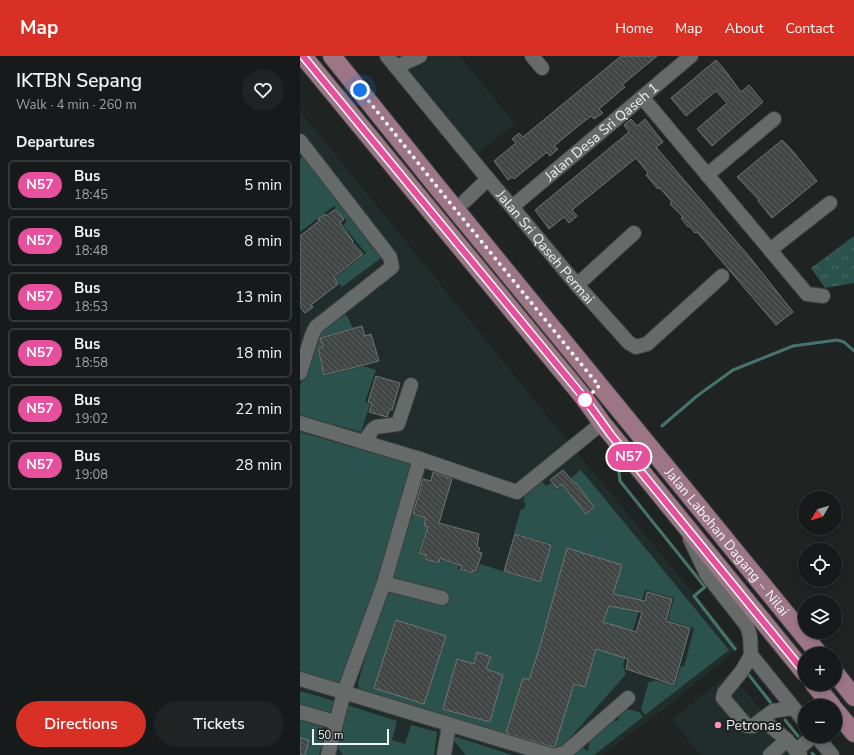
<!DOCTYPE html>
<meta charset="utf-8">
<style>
body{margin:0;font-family:"Nunito Sans",sans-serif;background:#202323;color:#f1f3f6;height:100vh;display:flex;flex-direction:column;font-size:15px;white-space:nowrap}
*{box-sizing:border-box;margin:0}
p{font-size:13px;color:#9ea1a2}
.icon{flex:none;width:22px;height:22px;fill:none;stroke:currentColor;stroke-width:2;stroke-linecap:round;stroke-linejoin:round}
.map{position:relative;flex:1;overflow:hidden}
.details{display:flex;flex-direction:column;background:#171a1a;width:300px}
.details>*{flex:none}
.badge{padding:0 8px;border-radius:13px;font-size:14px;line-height:26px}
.needle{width:26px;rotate:232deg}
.controls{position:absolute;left:498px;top:435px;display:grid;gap:8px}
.controls a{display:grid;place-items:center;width:44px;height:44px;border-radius:50%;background:#171a1a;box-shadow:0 2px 6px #0003,0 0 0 1px #363839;font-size:20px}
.scale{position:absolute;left:12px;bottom:10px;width:77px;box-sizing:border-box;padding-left:4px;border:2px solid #eff2f2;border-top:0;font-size:11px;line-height:14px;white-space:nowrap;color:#eff2f2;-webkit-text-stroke:3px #1f2322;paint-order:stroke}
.you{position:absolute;width:20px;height:20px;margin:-10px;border:3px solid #fff;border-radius:50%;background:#1a73e8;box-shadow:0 0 0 6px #1a73e833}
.map>.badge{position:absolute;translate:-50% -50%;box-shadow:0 0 0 2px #fff}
h2{padding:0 16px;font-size:15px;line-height:36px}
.round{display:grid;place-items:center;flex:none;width:42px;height:42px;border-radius:21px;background:#202323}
.summary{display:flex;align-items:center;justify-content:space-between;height:68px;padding:0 16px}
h1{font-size:19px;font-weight:600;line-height:30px}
.action{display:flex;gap:8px;margin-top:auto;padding:8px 16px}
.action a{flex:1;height:46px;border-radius:24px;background:#d93025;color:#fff;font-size:16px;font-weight:600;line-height:46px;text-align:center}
.action a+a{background:#202323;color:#f1f3f6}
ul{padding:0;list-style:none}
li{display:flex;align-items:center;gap:12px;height:50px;margin:0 8px 6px;padding:0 8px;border:2px solid #363839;border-radius:6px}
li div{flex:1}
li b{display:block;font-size:15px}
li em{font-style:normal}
li .badge{min-width:44px;font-weight:700;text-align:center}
header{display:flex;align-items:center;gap:24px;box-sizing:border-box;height:56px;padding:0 20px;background:#d93025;color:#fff}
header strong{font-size:19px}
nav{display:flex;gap:22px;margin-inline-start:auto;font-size:14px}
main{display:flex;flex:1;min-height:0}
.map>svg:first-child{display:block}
.built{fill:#212d2b}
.green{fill:#2c524d}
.park{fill:url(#park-crowns)}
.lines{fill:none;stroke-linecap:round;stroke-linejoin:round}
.stream{stroke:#46746d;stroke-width:3}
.building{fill:url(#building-back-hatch);stroke:#6f7473;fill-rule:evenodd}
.minor-casing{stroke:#3c3f3f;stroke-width:16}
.major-casing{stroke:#3c3f3f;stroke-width:20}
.minor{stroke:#666b6a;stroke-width:14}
.major{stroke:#9d7686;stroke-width:18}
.line-casing{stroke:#fff;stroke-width:9}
.line{stroke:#e6509d;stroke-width:6}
.walk{stroke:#eff2f2;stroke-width:4;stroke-dasharray:0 7.2}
.stop-dot{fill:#fff;stroke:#e6509d;stroke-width:2}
.poi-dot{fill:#fe8ebc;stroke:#1f2322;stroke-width:1.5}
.labels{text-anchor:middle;stroke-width:4;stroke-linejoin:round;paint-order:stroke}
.street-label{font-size:14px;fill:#eff2f2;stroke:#1f2322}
.poi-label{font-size:14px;fill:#eff2f2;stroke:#1f2322;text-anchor:start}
</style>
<header>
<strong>Map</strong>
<nav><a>Home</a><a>Map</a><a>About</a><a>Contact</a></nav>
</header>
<main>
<section class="details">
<div class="summary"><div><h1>IKTBN Sepang</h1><p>Walk · 4 min · 260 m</p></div><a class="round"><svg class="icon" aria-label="heart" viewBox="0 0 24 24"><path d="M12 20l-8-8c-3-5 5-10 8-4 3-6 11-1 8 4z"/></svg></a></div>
<h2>Departures</h2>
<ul>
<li><span class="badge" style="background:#e6509d;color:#fff">N57</span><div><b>Bus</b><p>18:45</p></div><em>5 min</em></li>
<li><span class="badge" style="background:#e6509d;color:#fff">N57</span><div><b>Bus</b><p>18:48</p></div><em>8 min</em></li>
<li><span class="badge" style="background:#e6509d;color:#fff">N57</span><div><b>Bus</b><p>18:53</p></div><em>13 min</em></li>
<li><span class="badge" style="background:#e6509d;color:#fff">N57</span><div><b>Bus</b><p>18:58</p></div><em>18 min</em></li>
<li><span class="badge" style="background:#e6509d;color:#fff">N57</span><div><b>Bus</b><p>19:02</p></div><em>22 min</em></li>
<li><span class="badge" style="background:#e6509d;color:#fff">N57</span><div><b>Bus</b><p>19:08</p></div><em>28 min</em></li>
</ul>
<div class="action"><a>Directions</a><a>Tickets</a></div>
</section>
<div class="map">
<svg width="554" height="699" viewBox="0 0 554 699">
<defs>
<pattern id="park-crowns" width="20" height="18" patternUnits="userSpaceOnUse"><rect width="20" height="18" fill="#2c524d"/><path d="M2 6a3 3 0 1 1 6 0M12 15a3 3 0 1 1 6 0" fill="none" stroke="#4b6b67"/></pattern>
<pattern id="building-back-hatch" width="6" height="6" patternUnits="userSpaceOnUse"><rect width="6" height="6" fill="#414645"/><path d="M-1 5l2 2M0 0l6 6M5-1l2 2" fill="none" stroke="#5d6160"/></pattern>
</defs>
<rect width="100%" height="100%" fill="#1f2322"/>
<g class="built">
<polygon points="96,0 160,0 215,68 176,99"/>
<polygon points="0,55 266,383 439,592 354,661 302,699 0,699"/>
<polygon points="430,616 497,699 400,699 372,664"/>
</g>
<g class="green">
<polygon points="3,100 81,202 42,231 35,222 66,197 43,169 47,165 34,150 0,176 0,103"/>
<polygon points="46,258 53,272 20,281 22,291 17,292 24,320 63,310 76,314 65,346 70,348 61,376 0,359 0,331 16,280"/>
<polygon points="0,376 114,409 44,630 0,616"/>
<polygon points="281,414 429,594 345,659 341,653 349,625 353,626 354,624 375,630 381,610 384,611 394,572 370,565 368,563 374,542 345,534 323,609 326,618 263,690 255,694 59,633 58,627 83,540 87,534 112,459 126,462 124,470 134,473 133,477 126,475 118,496 125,499 124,503 139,508 141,503 159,509 158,513 172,518 173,515 177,516 180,508 240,527 251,488 214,477 221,453 224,453 226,447 223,446 225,439 242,426 246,430 252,427 257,433"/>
<polygon points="0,635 34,645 30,657 0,651"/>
<polygon points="47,649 97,665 92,684 105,688 111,669 137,676 134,699 43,699 39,693 38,685"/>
<polygon points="326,653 339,656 343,661 294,699 273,699 276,697 280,690 288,695 290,682 311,664 317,665 319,662 320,656"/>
<path d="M0,664C30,672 30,669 19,699H0Z"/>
<polygon points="153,680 212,699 166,699 154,685 152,683"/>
</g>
<polygon class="park" points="554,180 554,227 525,232 511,212"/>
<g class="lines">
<g class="stream">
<polyline points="362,370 397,340 433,314 493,290 537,284 544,286 554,295"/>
<polyline points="317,399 320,425 405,531 394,540 435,593"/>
<polyline points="449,619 471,647"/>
<polyline points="485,664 498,680"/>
<polyline points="512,697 514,699"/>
</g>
</g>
<g class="building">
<polygon points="321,0 357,0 322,29 325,31 299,53 303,57 294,63 291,60 282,67 254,90 258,93 250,100 247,96 214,123 212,121 208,124 194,105 216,87 212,83 219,77 223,81"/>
<polygon points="416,4 424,13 441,36 449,29 463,46 412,90 397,73 427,47 416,35 386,60 371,42"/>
<polygon points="331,63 337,70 345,63 363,86 356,91 452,204 493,256 476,269 397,176 395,177 389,170 388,171 381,162 383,161 370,148 372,146 360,132 358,133 346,119 348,117 336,102 272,154 277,160 269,167 264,161 249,173 235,154 329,76 324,69"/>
<polygon points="482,84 490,92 517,125 472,162 458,145 459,144 437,121"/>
<polygon points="36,153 44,163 40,167 53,185 52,186 63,198 34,221 38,228 11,249 13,251 5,257 0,251 0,180 19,165 18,163 25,158 26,160"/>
<polygon points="62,270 65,280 71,278 79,305 24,319 18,292 23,291 20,282"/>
<polygon points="76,320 100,327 92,354 90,353 87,361 69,356 72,347 68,346"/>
<polygon points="263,414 275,428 276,427 294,451 286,458 262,428 257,432 250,424"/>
<polygon points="133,416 152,423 139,467 179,478 177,491 180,492 178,496 182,497 176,515 173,514 172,517 160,513 162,510 140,502 139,507 125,503 126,499 119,497 128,471 124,470 126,462 113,458 123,423 131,425"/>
<polygon points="215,478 251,489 240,526 204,515"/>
<path d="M267,492L322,509L313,538L345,545L347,536L372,543L366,565L390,572L374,629L326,613L328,603L296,593L285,631L274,628L255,690L253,691L206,677L223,622L229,624L240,590ZM309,550L342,556L336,576L303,566Z"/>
<polygon points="96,564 146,580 124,648 74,632"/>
<polygon points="177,596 191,601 186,613 203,619 190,666 143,653 157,603 174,608"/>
<polygon points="0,682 9,684 5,699 0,699"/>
</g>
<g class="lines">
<g class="minor-casing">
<g id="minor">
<path id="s1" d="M87,0L188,123L212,151L277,229L329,287L336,291L347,288L422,220"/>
<polyline points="232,0 242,12"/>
<polyline points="96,11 120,0"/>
<polyline points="342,41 507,238 523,240"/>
<polyline points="0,85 90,201 92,211 16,271 12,279 0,317"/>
<polyline points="407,119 474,63"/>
<polyline points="165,145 188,123"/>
<path id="s2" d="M212,151L391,0"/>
<polyline points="470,194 530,147"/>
<polyline points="277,229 334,177"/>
<polyline points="0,367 120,403 217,436 302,367"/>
<polyline points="64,386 73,373 76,371 98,368 111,329"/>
<polyline points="390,483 407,519 447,570 450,580 451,599 505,666"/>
<polyline points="84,527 142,542"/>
<polyline points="451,599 442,615 424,637 423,642 447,670 453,670 473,655 493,652"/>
<polyline points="0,623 251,699"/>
<polyline points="0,656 35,666"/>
<polyline points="462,663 487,684 500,699"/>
<polyline points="516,680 532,699"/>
<polyline points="496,695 513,680"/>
<polyline points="28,699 44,636 84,527 120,403"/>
<polyline points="144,699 149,669"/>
<polyline points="255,699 265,697 328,642"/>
<polyline points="470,699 487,684"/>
</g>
</g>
<g class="major-casing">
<g id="major">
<polyline points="3,0 285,343 302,367 505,617"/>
<path id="s3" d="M32,0L138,132L519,598"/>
<polyline points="535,617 554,641"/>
<polyline points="514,628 532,650"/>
<polyline points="535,654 554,677"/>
</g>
</g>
<use href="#minor" class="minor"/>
<use href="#major" class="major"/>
</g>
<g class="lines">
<g class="line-casing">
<polyline id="line" points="3,0 285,343 311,379 505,617"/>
</g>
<use href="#line" class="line"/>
<polyline class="walk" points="60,34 138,132 299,330 285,344"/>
</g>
<circle class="stop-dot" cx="285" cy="344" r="8"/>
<circle class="poi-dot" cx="418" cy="669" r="4"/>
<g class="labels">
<g class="street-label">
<text dy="5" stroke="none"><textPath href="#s2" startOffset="117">Jalan Desa Sri Qaseh 1</textPath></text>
<text dy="5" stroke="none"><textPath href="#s1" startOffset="248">Jalan Sri Qaseh Permai</textPath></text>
<text dy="5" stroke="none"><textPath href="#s3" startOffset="626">Jalan Labohan Dagang ‒ Nilai</textPath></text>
</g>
<g class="poi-label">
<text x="426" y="674">Petronas</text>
</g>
</g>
</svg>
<div class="controls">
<a><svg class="needle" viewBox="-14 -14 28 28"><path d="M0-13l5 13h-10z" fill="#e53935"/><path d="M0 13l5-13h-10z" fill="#9ea1a2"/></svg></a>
<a><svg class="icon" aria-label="locate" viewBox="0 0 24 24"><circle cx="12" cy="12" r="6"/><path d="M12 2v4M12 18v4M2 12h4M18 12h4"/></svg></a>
<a><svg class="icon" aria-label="layers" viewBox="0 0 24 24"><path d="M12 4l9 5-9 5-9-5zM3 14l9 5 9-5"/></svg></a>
<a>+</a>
<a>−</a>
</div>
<div class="scale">50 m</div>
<div class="you" style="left:60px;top:34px"></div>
<b class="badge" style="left:329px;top:401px;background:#e6509d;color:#fff">N57</b>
</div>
</main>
